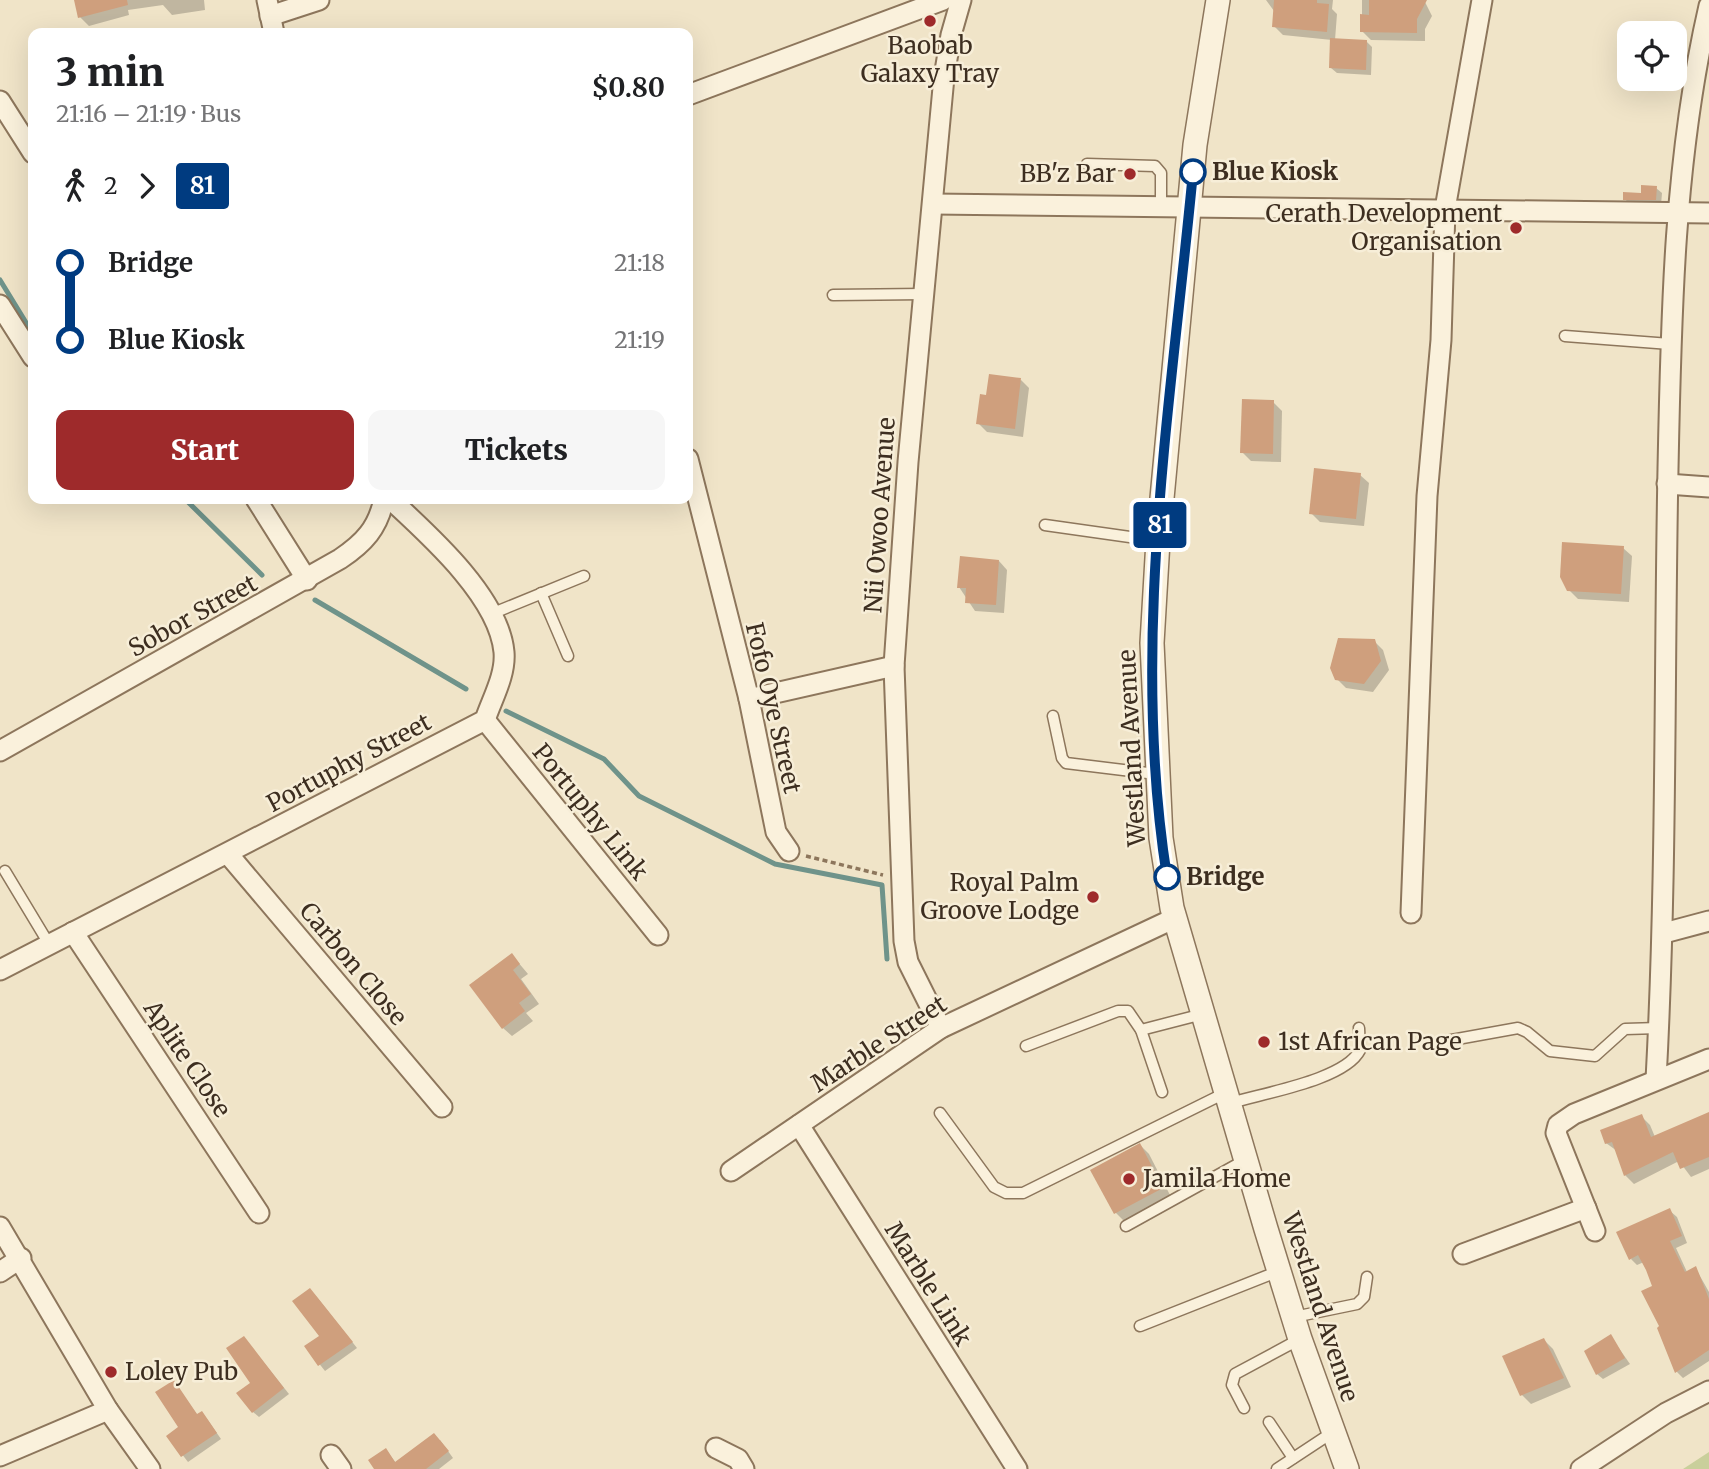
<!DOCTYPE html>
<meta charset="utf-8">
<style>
body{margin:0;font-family:Merriweather,serif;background:#f6f6f6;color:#202124;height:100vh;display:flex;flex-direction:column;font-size:26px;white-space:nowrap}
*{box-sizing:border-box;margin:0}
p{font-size:23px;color:#757577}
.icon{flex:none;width:38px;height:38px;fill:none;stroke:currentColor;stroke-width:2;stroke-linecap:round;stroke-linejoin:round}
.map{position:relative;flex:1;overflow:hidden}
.side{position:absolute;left:28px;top:28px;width:665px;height:476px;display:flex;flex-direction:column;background:#fff;border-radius:14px;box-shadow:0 7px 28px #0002}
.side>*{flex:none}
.badge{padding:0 14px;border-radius:5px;font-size:24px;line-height:46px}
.buttons{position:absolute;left:1617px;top:21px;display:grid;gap:14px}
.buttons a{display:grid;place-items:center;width:70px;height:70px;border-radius:14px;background:#fff;box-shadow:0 7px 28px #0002;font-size:35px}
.map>.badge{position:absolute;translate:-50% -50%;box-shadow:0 0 0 4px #fff}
.legs{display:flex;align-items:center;gap:10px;height:77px;padding:0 28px;font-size:23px}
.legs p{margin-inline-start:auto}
.summary{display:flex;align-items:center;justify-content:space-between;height:119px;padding:0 28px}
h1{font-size:38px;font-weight:800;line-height:52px}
.button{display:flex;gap:14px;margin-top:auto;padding:14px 28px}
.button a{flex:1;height:80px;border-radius:14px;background:#9e2a2b;color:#fff;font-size:28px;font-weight:800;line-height:80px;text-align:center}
.button a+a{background:#f6f6f6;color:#202124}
ul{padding:0 28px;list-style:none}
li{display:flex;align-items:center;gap:24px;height:77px;font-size:26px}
li i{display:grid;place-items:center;width:10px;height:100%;margin:0 9px;background:currentColor}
li i::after{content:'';width:18px;height:18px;margin:-9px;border:5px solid;border-radius:50%;background:#fff}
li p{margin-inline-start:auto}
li:first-child i{background:linear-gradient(#0000 50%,currentColor 0)}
li:last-child i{background:linear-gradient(currentColor 50%,#0000 0)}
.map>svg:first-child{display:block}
.green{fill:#c9cf9b}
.shadow{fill:#0003}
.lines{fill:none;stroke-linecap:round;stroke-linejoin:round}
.stream{stroke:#6f938a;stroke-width:5}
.building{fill:#cf9f7d}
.service-casing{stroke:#8d765c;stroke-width:13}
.minor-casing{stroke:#8d765c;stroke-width:23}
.tertiary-casing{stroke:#8d765c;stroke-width:26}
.path{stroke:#8d765c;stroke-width:3.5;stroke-dasharray:5 3.5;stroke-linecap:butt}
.service{stroke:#faf1dc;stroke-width:10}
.minor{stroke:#faf1dc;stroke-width:19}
.tertiary{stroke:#faf1dc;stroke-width:23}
.line-1-casing{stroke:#fff;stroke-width:16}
.line-1{stroke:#003b80;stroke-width:10}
.poi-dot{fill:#9e2a2b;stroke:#f7eed8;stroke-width:2.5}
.stop-1-dot{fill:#fff;stroke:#003b80;stroke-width:3.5}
.labels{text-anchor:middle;stroke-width:5;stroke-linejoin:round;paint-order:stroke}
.poi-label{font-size:24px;fill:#3d2e20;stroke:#f7eed8;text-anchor:end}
.stop-label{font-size:24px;font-weight:bold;fill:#3d2e20;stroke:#f7eed8;text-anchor:start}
.street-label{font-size:24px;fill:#3d2e20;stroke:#f7eed8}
</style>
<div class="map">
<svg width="1709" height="1469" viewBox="0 0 1709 1469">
<rect width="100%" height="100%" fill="#f0e4c8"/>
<polygon class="green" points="1709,1452 1709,1469 1683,1469"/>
<g class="shadow">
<polygon points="75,0 204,0 205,10 172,15 163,5 128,10 129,15 89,26 80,17"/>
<polygon points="1266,0 1333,0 1332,9 1337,14 1335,40 1366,41 1372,47 1371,75 1337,73 1331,68 1332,40 1283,35 1274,26 1274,11"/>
<polygon points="1362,0 1424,0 1432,16 1425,29 1425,41 1371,40 1362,31"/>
<polygon points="1656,188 1662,193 1661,205 1630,205 1625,199"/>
<polygon points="1021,380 1029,388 1023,437 987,432 978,423 988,397"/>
<polygon points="1273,402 1282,411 1281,462 1251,461 1242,452"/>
<polygon points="1360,475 1369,483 1364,526 1320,522 1311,513"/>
<polygon points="1623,548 1632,556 1629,602 1578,599 1569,590"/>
<polygon points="999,561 1007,570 1004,613 975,611 959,587"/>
<polygon points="1374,641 1383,650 1389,670 1373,692 1346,688 1337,679"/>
<polygon points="512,955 528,974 521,979 539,1004 526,1013 533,1021 512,1036 503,1028"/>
<polygon points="1709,1114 1709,1169 1691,1177 1679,1161 1634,1184 1625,1175 1617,1151 1606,1143 1641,1116 1650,1125 1655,1137"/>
<polygon points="1140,1145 1149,1154 1171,1197 1125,1222 1116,1213 1092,1171"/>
<polygon points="1670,1211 1677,1217 1687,1243 1676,1248 1687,1272 1696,1269 1709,1292 1709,1361 1683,1378 1677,1372 1661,1327 1655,1287 1644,1262 1637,1265 1631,1259"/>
<polygon points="316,1296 357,1348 325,1371 306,1347 321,1336"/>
<polygon points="1611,1337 1630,1364 1603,1379 1597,1374"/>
<polygon points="1544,1340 1553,1349 1571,1387 1531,1404 1522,1395 1505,1357"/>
<polygon points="249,1344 289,1394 259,1417 253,1412"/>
<polygon points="174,1382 198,1416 207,1419 221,1439 188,1462 168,1436 181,1428"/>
<polygon points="440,1440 453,1458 439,1469 376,1469 386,1450 396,1463"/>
</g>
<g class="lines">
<g class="stream">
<polyline points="0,280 33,334"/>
<polyline points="185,499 262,575"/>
<polyline points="315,600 466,689"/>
<polyline points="506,711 604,759 639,796 775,864 882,885 887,959"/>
</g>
</g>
<g class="building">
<polygon points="74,0 127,0 128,5 78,18"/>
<polygon points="1274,0 1317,0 1317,3 1329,4 1327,32 1272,27"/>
<polygon points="1369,0 1427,0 1417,19 1417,33 1360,32 1360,14 1369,15"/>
<polygon points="1330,38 1367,40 1366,70 1329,68"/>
<polygon points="1641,185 1657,186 1656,200 1623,200 1623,192 1641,193"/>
<polygon points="989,374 1021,378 1015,429 976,424 980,394 986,395"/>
<polygon points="1242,399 1274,400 1273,454 1240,453"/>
<polygon points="1314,468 1361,473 1356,519 1309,514"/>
<polygon points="1562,542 1624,546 1621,594 1567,591 1560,577"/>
<polygon points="960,556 999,560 996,605 965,603 966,588 957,588"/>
<polygon points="1338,638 1375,639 1381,661 1364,684 1335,680 1330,668"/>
<polygon points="512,953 520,964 513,970 531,994 519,1003 525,1011 502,1029 469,985"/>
<polygon points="1709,1112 1709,1157 1680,1169 1673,1152 1624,1176 1612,1142 1605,1144 1600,1130 1642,1114 1651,1137"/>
<polygon points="1140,1143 1163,1188 1114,1214 1090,1170"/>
<polygon points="1670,1208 1682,1236 1670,1241 1685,1272 1696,1266 1709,1299 1709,1350 1675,1373 1657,1328 1659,1326 1641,1291 1652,1286 1646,1270 1638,1255 1629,1260 1616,1232"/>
<polygon points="310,1288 353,1342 318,1366 304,1346 319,1336 292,1301"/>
<polygon points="1611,1334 1625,1358 1596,1375 1584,1351"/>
<polygon points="244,1336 284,1388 252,1413 236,1393 250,1383 226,1348"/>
<polygon points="1544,1338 1564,1378 1520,1396 1502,1356"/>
<polygon points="174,1380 197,1414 202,1411 217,1433 181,1457 166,1436 178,1427 155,1392"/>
<polygon points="434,1433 449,1451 426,1469 374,1469 368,1460 386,1448 395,1462"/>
</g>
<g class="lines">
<g class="service-casing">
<g id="service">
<polyline points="1087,164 1155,166 1161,173 1161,207"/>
<polyline points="833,295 924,294"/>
<polyline points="1565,336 1670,344"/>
<polyline points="1045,525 1158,541"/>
<polyline points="541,593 568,656"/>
<polyline points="491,614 584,576"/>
<polyline points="1053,716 1062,758 1066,763 1156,774"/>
<polyline points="5,871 49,944"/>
<polyline points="1141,1030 1203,1014"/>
<polyline points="1446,1041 1518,1028 1527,1032 1550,1051 1595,1056 1625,1029 1659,1028"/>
<polyline points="1026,1046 1118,1011 1128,1011 1141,1030 1162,1092"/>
<path d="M1231,1103C1263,1093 1345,1080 1360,1050L1359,1028"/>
<polyline points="940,1113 994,1187 1006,1193 1023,1193 1227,1092"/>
<polyline points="1126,1226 1245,1160"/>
<polyline points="1294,1317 1357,1304 1364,1297 1367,1277"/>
<polyline points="1140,1326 1279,1271"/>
<polyline points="1244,1408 1232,1385 1235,1374 1300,1339"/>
<polyline points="1269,1422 1293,1458"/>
<polyline points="1277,1469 1333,1432"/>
</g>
</g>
<g class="minor-casing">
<g id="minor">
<polyline points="267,0 274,33"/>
<polyline points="270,16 319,0"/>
<polyline points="688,95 943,0"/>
<polyline points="0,101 33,153"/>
<polyline points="933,204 1709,213"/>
<polyline points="0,305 33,357"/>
<polyline points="688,459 749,699 776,832 789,851"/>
<polyline points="1667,484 1709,487"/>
<polyline points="256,499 307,580"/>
<polyline points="749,699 894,666"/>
<polyline points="485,720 658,935"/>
<path d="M0,751L340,559C364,543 378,528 384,499"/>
<polyline points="228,854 442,1107"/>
<polyline points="1411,913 1427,496 1441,340 1445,209 1482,0"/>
<polyline points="73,932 259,1213"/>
<polyline points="1664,933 1709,921"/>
<path d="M0,970L485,720C492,699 506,675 504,652C499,597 429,535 390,499"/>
<polyline points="941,1028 908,962 904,941 894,666 908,462 944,77 951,35 961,0"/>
<path d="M1656,1080C1667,876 1664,672 1668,469C1671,314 1674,158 1709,6"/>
<polyline points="799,1125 1017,1469"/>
<polyline points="731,1171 941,1028 1175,918"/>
<polyline points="0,1227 108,1410 150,1469"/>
<polyline points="1595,1231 1556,1133 1558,1125 1574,1114 1709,1059"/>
<polyline points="1463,1254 1586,1208"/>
<polyline points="0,1272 21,1258"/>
<polyline points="716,1448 738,1459 744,1469"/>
<polyline points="331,1455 341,1469"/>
<polyline points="0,1456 108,1410"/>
<polyline points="1581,1469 1666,1413 1709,1391"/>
</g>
</g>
<g class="tertiary-casing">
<polyline id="tertiary" points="1218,0 1195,145 1158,541 1152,643 1161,838 1172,908 1266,1229 1300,1339 1347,1469"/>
</g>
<polyline class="path" points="806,856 883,875"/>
<use href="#service" class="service"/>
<use href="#minor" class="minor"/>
<use href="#tertiary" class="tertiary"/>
</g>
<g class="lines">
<g class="line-1-casing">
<path id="line-1" d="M1167,877C1130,644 1171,405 1193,172"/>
</g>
<use href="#line-1" class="line-1"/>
</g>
<g class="poi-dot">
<circle cx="930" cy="21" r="7"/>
<circle cx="1130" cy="174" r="7"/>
<circle cx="1516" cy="228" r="7"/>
<circle cx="1093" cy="897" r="7"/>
<circle cx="1264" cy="1042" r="7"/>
<circle cx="1129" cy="1179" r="7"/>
<circle cx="111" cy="1372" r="7"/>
</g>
<g class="stop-1-dot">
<circle cx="1193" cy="172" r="12"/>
<circle cx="1167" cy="877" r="12"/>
</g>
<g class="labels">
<g class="poi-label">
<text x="930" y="54" text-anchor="middle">Baobab<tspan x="930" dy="28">Galaxy Tray</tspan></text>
<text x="1116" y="182">BB'z Bar</text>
<text x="1502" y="222">Cerath Development<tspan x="1502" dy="28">Organisation</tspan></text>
<text x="1079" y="891">Royal Palm<tspan x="1079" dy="28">Groove Lodge</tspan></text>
<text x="1278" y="1050" text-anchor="start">1st African Page</text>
<text x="1143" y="1187" text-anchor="start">Jamila Home</text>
<text x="125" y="1380" text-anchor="start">Loley Pub</text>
</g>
<g class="stop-label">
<text x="1212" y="180">Blue Kiosk</text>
<text x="1186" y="885">Bridge</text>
</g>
<g class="street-label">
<text transform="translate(880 515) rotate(-86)" y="8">Nii Owoo Avenue</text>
<text transform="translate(193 616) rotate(-29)" y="8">Sobor Street</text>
<text transform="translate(773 708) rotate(77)" y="8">Fofo Oye Street</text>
<text transform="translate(1132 748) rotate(-93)" y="8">Westland Avenue</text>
<text transform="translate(349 763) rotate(-28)" y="8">Portuphy Street</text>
<text transform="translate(590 812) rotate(51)" y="8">Portuphy Link</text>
<text transform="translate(353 964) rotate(50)" y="8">Carbon Close</text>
<text transform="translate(879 1044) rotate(-33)" y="8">Marble Street</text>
<text transform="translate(187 1059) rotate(56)" y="8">Aplite Close</text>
<text transform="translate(928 1284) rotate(58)" y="8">Marble Link</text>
<text transform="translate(1320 1307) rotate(72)" y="8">Westland Avenue</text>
</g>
</g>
</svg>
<div class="buttons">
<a><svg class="icon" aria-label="locate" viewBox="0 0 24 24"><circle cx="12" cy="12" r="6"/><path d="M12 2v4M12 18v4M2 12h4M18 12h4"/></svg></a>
</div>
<b class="badge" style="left:1160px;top:525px;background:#003b80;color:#fff">81</b>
<section class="side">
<div class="summary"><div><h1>3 min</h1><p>21:16 – 21:19 · Bus</p></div><b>$0.80</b></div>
<div class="legs"><svg class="icon" aria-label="walk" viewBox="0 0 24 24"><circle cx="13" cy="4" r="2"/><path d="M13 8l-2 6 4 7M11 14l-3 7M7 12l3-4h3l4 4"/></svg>2<svg class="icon" aria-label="forward" viewBox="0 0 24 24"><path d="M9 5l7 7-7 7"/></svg><b class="badge" style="background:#003b80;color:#fff">81</b></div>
<ul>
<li><i style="color:#003b80"></i><b>Bridge</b><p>21:18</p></li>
<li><i style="color:#003b80"></i><b>Blue Kiosk</b><p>21:19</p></li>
</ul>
<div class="button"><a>Start</a><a>Tickets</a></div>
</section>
</div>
